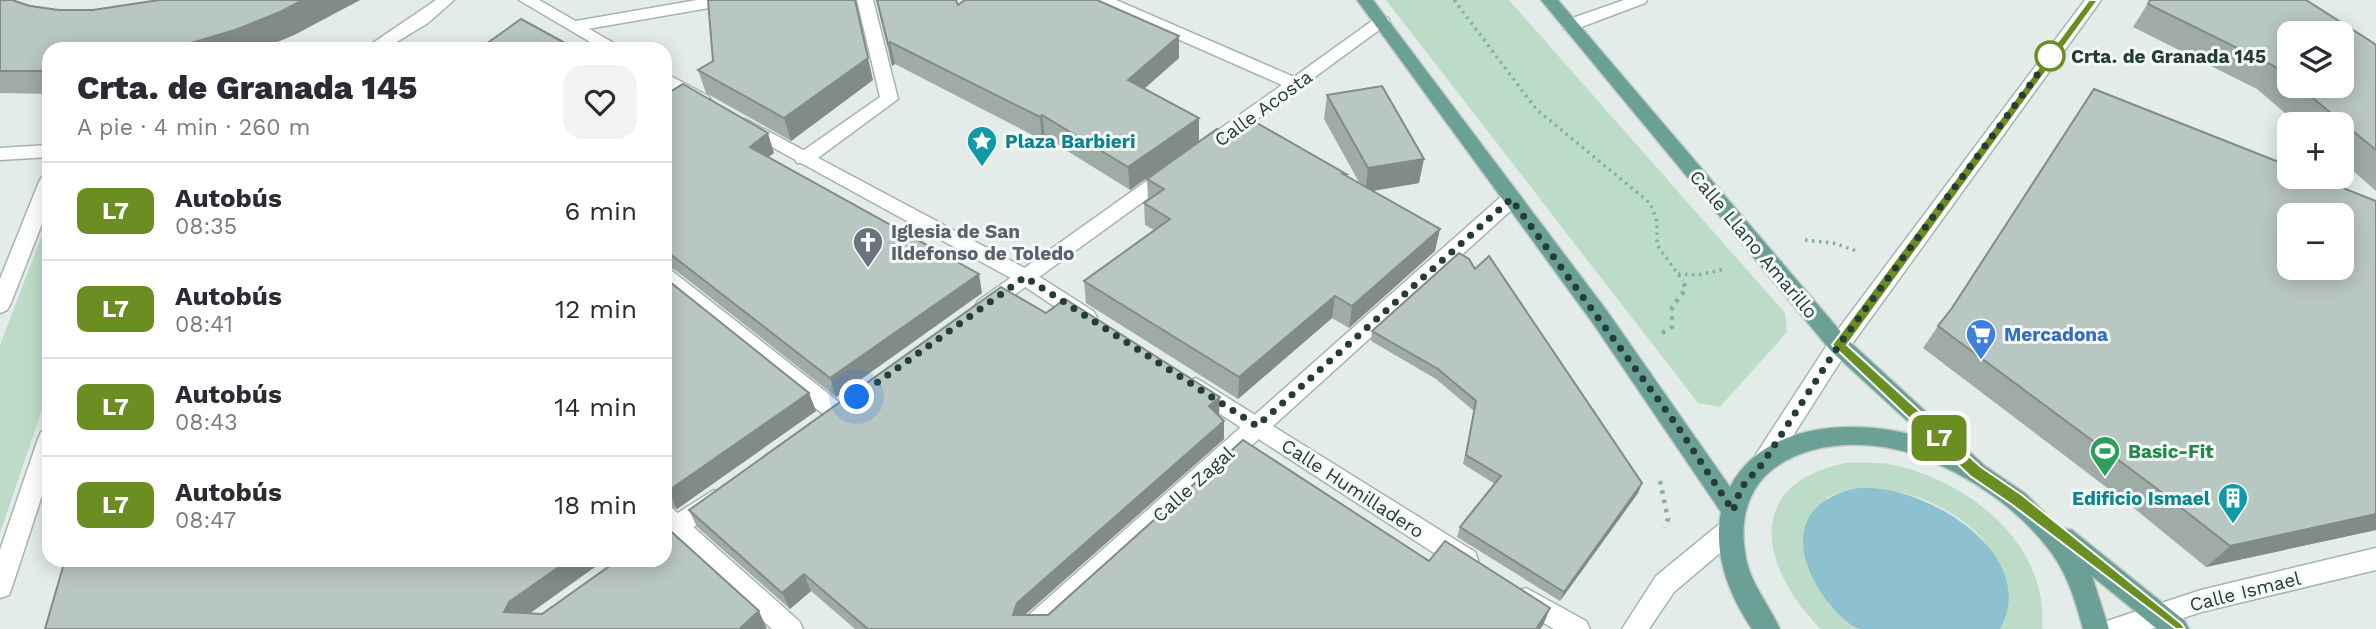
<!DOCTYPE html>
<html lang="es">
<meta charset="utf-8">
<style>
body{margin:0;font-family:"Work Sans",sans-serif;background:#f2f2f3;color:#2b2b33;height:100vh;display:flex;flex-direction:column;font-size:26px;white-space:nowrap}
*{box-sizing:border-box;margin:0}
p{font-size:23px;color:#7c7c81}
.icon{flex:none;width:38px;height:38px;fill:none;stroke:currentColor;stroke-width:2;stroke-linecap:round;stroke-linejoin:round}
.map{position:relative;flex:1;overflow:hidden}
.panel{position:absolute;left:42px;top:42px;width:630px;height:525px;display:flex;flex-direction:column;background:#fff;border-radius:21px;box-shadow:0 4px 18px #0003}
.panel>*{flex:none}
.badge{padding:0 14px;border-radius:10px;font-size:24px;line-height:46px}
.controls{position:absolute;left:2277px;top:21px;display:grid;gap:14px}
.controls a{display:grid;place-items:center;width:77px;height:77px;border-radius:14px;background:#fff;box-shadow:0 4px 18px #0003;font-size:35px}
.you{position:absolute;width:35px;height:35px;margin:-18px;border:5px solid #fff;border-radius:50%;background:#1a73e8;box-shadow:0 0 0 10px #1a73e833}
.map>.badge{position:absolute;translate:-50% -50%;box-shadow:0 0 0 4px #fff}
.round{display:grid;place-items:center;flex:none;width:74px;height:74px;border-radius:21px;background:#f2f2f3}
.head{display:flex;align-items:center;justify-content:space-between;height:119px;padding:0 35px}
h1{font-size:33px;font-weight:800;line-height:52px}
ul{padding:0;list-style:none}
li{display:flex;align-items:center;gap:21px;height:98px;padding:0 35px;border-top:2px solid #e1e1e2}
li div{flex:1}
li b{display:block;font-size:26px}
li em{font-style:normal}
li .badge{min-width:77px;font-weight:700;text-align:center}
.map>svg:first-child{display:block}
.green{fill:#bddcc7}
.water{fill:#8ec1cf}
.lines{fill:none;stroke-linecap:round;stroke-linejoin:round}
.pedestrian-casing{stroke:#a6b4b0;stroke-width:3}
.minor-casing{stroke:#a6b4b0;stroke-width:3}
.tertiary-casing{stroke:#a6b4b0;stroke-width:3}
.secondary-casing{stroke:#a2b8b1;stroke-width:3}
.primary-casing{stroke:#c2c9c7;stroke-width:3}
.path-far1{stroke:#85aea4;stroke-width:3.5;stroke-dasharray:2.5 4.5;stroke-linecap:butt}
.path{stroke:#85aea4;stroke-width:4.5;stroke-dasharray:3.5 6;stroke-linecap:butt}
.pedestrian{fill:#fff;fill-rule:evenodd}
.minor{fill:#fff;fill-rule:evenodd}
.tertiary{fill:#fff;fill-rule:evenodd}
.secondary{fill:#fff;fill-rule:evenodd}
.primary{fill:#6aa095;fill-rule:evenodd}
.wall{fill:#9faba7;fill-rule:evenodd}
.shaded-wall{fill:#828b88}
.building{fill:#b9c7c2;stroke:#828b88;stroke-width:2;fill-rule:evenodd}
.line{fill:#6b8e23;stroke:#fff;stroke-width:2}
.walk{stroke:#243d38;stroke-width:7;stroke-dasharray:0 12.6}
.stop-dot{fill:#fff;stroke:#6b8e23;stroke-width:3.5}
.labels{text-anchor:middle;stroke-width:6;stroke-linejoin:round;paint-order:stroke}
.stop-label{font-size:19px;font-weight:bold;fill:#243d38;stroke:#f4f9f7;text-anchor:start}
.street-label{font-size:19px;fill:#243d38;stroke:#f4f9f7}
.culture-label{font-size:19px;font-weight:bold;fill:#0d838f;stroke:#f4f9f7;text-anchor:start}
.worship-label{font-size:19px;font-weight:bold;fill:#5b616d;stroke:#f4f9f7;text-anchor:start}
.shop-label{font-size:19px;font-weight:bold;fill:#366cbe;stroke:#f4f9f7;text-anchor:start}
.leisure-label{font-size:19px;font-weight:bold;fill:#27864d;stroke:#f4f9f7;text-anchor:start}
</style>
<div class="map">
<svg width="2376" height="629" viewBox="0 0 2376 629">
<rect width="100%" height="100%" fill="#e3ece9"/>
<g class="green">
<polygon points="1386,0 1509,0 1785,313 1787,332 1720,407 1698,403"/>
<polygon points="46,225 49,225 49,389 0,533 0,345"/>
<path d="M1846,463C1862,463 1878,462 1894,465C1970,482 2049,544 2042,629H2000C2006,619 2005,609 2005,598C2009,521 1890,467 1827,498L1809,571L1830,605L1859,629H1821C1761,569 1741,484 1846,463Z"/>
</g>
<path class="water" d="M1859,488C1923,483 2042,553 2000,629C1966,629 1932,629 1898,629C1886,629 1871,629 1860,629C1848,626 1835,610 1827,601C1791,554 1791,500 1859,488Z"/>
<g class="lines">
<g class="pedestrian-casing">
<polygon id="pedestrian" points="665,269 672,271 844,406 847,412 844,418 836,421 828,418 665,287"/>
</g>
<g class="minor-casing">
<g id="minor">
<polygon points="697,0 734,0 726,5 576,31 568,26 576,21"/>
<polygon points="857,0 873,0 898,99 811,163 797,163 795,159 797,155 880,97"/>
<polygon points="1094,0 1116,0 1294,77 1376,18 1388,18 1390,22 1211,153 1197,153 1195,149 1197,145 1282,85 1096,3"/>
<polygon points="1624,0 1647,0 1645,3 1576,29 1564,29 1562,25 1564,21"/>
<polygon points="1169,168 1176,170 1178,174 1176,178 992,311 985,314 978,311 975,306 978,301 1162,170"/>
<polygon points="1511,192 1518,194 1521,199 1518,204 1049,629 1018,629 1022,621 1504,194"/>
<polygon points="714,490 722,493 726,500 722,507 674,541 665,544 665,521"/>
<polygon points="2376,548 2376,570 2201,612 2151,629 2103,629 2107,621 2201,590"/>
</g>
</g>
<g class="tertiary-casing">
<g id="tertiary">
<polygon points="436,0 454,0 428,23 385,49 364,49"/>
<polygon points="519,0 539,0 624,49 602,49"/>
<polygon points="665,73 708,96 711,100 708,104 696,104 665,86"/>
<polygon points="745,119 1032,272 1093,311 1097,317 1093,323 1086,325 1079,323 1018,282 739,129 736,125 739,121"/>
<polygon points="49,145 49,157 0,160 0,148"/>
<polygon points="49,176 49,206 10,305 7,310 0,313 0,279 39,182 42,177"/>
<polygon points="1196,378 1475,552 1478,560 1475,568 1466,571 1457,568 1188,393 1185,387 1188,381"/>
<polygon points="49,430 49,474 12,587 9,595 0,598 0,550 38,439 41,432"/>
<polygon points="665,506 673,509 799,621 803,629 772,629 665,531"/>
<polygon points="1526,588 1586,621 1590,629 1554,629 1517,607 1513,599 1517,591"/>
</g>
</g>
<g class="secondary-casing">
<g id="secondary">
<polygon points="2085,0 2101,0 1847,351 1771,470 1763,472 1755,470 1751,463 1755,456 1831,339"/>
<polygon points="1731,519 1740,522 1743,529 1740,536 1674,592 1649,629 1622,629 1656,576 1722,522"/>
</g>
</g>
<g class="primary-casing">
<path id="primary" d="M1357,0H1373L1607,311L1730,487C1766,419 1862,418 1927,439L1831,351L1541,0H1558L1847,339L1985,466L2026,494L2060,528L2072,530L2185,621L2189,629H2157L2092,576L2109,629H2083C2075,599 2067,572 2047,547C2015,506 1967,474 1918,456C1842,428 1729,450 1745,552C1749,583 1768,602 1780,629H1752C1729,595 1713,554 1721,512L1592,322Z"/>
</g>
<g class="path-far1">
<polyline points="1454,0 1536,109 1650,203 1657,221 1657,245 1683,281"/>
<polyline points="1805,240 1833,243 1857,251"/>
<polyline points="1678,274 1698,275 1725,269"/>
</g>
<g class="path">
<polyline points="1662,333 1672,327 1672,307 1686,289 1682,279"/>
<polyline points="1660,481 1668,519 1664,527"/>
</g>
<use href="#pedestrian" class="pedestrian"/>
<use href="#minor" class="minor"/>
<use href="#tertiary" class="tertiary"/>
<use href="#secondary" class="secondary"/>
<use href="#primary" class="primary"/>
</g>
<g class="wall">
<polygon points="0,0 59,10 93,10 159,0 360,0 294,35 260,49 49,49 49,94 0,93"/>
<polygon points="876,0 956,0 958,5 1179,36 1179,58 1144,89 1199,118 1199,141 1130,190 1045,137 1042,140 895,64 892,66"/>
<path d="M2150,0L2376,45V191L2342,161V124H2298L2257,89L2133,27ZM2289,33L2342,86H2289Z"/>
<polygon points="713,61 873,80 791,141 706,93 698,70"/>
<polygon points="665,95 774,153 768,157 982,293 836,397 674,269 665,267"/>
<polygon points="1327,95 1419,183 1373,191 1435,251 1349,328 1332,318 1238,399 1086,303 1084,281 1154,230 1145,225 1144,203 1148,200 1147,179 1235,138 1346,176 1360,184 1324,119"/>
<polygon points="1475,269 1642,483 1638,493 1560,601 1457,537 1460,527 1495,484 1463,464 1474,411 1436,379 1371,341 1372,331"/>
<polygon points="665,278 809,393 816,411 677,509 665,504"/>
<polygon points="1938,326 2376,530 2206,567 2135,509 1923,348"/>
<polygon points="1219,415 1224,439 1025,615 1048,615 1429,561 1550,608 1543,625 1540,629 855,629 811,591 790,609 697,527 689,510"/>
</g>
<g class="shaded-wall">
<polygon points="303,0 360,0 294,35 260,49 171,49"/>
<polygon points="1179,36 1179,58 1129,102 1128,80"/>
<polygon points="890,42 895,64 892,66 888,44"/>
<polygon points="868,58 873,80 791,141 784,118"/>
<polygon points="1042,115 1045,137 1042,140 1040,117"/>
<polygon points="1199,118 1199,141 1130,190 1128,167"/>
<polygon points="768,133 774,153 756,166 750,147"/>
<polygon points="1424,159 1419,183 1365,192 1368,168"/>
<polygon points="1440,229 1435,251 1349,328 1352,306"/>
<polygon points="979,274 982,293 836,397 830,378"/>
<polygon points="1335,296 1332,318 1238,399 1239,377"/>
<polygon points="809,393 816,411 677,509 668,491"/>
<polygon points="1220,397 1219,415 1209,424 1209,406"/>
<polygon points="1224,421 1224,439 1020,619 1013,615 1017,603"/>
<polygon points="1642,483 1638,493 1560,601 1564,592"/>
<polygon points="2376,514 2376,530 2206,567 2230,546"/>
<polygon points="569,560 605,560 522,619 504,612 509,602"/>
<polygon points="804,574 811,591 790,609 782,593"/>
<polygon points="1550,608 1543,625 1540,629 1536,629"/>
<polygon points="759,611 767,629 739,629"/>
</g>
<g class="building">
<polygon points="0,0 12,0 30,6 59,10 93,10 159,0 303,0 280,12 235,30 171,49 49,49 49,71 0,71"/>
<polygon points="708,0 855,0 868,58 784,118 698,70 713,61"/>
<polygon points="877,0 956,0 958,5 965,0 1097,0 1179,36 1128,80 1199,118 1128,167 1042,115 1040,117 890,42 888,44"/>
<polygon points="2150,0 2306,0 2372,42 2376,45 2376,150 2298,86 2342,86 2342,33 2289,33 2289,78 2274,66 2148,4"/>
<polygon points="521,19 576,49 479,49"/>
<polygon points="683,84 768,133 750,147 979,274 830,378 665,250 665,95"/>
<polygon points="1382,86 1424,159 1368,168 1327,95"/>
<path d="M2094,89L2289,166V177H2315L2376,201V514L2230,546L2156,488L1938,326L1952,308ZM2289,215H2342V268H2289Z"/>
<polygon points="1257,123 1346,174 1343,174 1440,229 1352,306 1335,296 1239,377 1084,281 1170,219 1144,203 1164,189 1147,179 1217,129 1235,138"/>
<polygon points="1459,253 1469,259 1475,269 1489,256 1642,483 1564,592 1460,527 1501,476 1466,455 1476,401 1438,369 1372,331"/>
<polygon points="665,278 809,393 668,491 665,490"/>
<polygon points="1001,287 1046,313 1065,299 1220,397 1209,406 1224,421 1017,603 1013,615 1048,615 1243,440 1429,561 1445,541 1550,608 1536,629 868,629 804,574 782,593 689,510"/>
<polygon points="665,526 759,611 739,629 45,629 65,560 569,560 509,602 504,612 542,614 618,560 665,560"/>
</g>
<polygon class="line" points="2089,0 2098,0 1847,345 1981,467 2022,495 2182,624 2185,629 2176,629 2011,504 1970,476 1832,345"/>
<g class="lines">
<polyline class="walk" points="857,397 1025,277 1257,426 1511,199 1676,424 1733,511 1741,488 1763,463 1839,345 2054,52 2050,56"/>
</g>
<defs>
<g id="sight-pin" transform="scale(1.575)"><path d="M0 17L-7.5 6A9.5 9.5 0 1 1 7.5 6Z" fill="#0f9aa8" stroke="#f4f9f7"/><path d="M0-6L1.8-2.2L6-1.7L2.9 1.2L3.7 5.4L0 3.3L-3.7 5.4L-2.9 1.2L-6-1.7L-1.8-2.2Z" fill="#fff"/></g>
<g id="church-pin" transform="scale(1.575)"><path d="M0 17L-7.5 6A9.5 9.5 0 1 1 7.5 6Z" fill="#6b7280" stroke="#f4f9f7"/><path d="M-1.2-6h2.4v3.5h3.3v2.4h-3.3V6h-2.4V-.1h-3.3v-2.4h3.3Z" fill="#fff"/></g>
<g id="supermarket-pin" transform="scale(1.575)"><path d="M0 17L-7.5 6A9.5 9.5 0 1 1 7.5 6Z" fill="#3f7fe0" stroke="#f4f9f7"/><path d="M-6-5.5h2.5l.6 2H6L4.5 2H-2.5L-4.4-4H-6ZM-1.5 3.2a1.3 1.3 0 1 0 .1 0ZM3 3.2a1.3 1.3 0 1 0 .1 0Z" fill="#fff"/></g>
<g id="stadium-pin" transform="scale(1.575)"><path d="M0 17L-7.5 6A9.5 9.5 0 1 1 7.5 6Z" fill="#2e9e5b" stroke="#f4f9f7"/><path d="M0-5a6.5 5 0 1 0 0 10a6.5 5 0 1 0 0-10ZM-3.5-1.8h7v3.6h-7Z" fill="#fff"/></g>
<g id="building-pin" transform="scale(1.575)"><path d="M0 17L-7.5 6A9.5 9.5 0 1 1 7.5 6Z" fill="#0f9aa8" stroke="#f4f9f7"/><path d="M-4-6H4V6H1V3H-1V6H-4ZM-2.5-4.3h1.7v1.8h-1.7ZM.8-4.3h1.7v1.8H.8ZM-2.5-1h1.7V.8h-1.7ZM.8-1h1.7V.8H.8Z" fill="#fff"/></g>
</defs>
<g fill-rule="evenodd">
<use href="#sight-pin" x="982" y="141"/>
<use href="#church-pin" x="868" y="242"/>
<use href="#supermarket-pin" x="1981" y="334"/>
<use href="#stadium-pin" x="2105" y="451"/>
<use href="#building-pin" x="2233" y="498"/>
</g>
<circle class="stop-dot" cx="2050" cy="56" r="14"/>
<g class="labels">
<g class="stop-label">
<text x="2071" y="63">Crta. de Granada 145</text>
</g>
<g class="street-label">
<text transform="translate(1263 108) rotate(-36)" y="7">Calle Acosta</text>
<text transform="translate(1754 244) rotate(50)" y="7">Calle Llano Amarillo</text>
<text transform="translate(1193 484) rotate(-42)" y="7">Calle Zagal</text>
<text transform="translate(1353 488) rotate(33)" y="7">Calle Humilladero</text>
<text transform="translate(2245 591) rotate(-14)" y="7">Calle Ismael</text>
</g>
<g class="culture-label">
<text x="1005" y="148">Plaza Barbieri</text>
<text x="2210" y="505" text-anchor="end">Edificio Ismael</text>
</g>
<g class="worship-label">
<text x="891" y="238">Iglesia de San<tspan x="891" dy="22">Ildefonso de Toledo</tspan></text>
</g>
<g class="shop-label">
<text x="2004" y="341">Mercadona</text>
</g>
<g class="leisure-label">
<text x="2128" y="458">Basic-Fit</text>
</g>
</g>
</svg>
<div class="controls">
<a><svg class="icon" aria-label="layers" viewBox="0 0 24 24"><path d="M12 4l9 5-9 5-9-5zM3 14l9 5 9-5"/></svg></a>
<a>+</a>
<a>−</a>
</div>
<div class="you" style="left:857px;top:397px"></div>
<b class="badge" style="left:1939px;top:438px;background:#6b8e23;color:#fff">L7</b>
<section class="panel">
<div class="head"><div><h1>Crta. de Granada 145</h1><p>A pie · 4 min · 260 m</p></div><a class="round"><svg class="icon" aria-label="heart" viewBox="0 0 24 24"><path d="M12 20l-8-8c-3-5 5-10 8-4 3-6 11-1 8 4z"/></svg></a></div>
<ul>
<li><span class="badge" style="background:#6b8e23;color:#fff">L7</span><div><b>Autobús</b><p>08:35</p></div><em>6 min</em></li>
<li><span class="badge" style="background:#6b8e23;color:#fff">L7</span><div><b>Autobús</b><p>08:41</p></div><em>12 min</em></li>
<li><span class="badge" style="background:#6b8e23;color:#fff">L7</span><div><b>Autobús</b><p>08:43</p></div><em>14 min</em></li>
<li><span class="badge" style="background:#6b8e23;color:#fff">L7</span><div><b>Autobús</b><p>08:47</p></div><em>18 min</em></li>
</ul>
</section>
</div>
